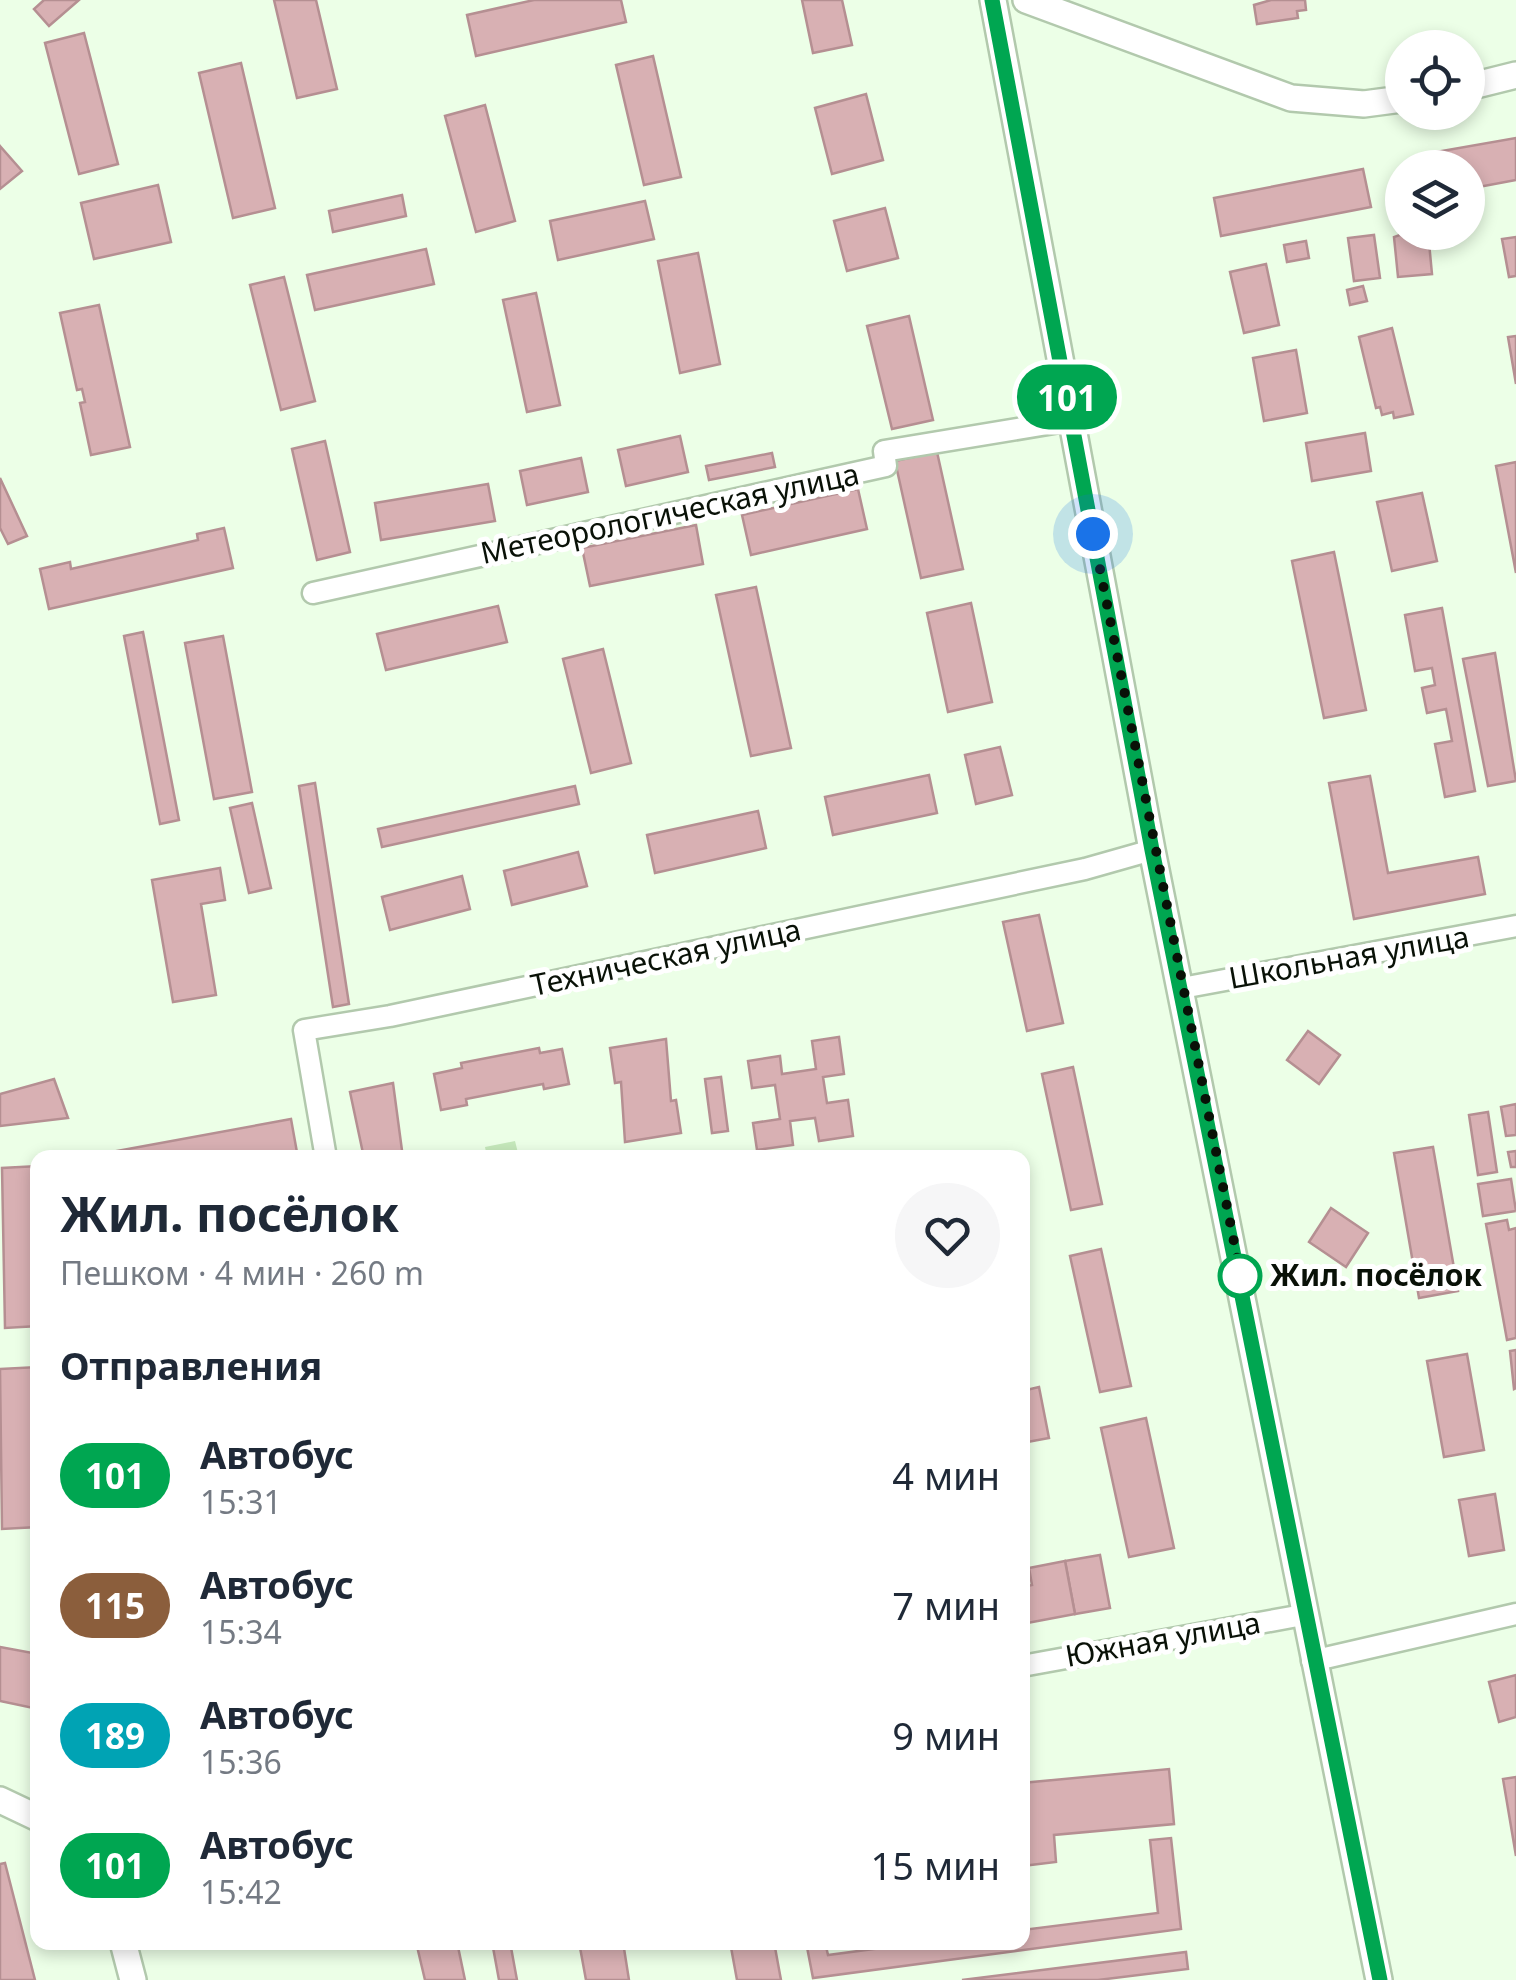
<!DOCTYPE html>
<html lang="ru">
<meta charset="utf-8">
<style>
body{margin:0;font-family:"Noto Sans",sans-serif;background:#f6f6f7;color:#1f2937;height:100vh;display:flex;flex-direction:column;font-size:38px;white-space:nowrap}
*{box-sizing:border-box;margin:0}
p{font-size:32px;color:#747a83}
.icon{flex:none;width:55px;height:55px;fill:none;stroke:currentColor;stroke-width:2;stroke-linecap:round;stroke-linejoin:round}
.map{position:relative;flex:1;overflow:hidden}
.details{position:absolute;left:30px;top:1150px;width:1000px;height:800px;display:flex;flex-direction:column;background:#fff;border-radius:20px;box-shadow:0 5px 15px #0003}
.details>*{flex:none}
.badge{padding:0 20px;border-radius:32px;font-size:35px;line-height:65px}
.tools{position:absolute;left:1385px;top:30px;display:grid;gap:20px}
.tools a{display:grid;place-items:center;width:100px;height:100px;border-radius:50%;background:#fff;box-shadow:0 5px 15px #0003;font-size:50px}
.you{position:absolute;width:50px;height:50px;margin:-25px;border:8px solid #fff;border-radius:50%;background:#1a73e8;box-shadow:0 0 0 15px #1a73e833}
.map>.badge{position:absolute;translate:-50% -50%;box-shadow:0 0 0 5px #fff}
h2{padding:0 30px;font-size:38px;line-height:90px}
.round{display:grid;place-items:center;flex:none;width:105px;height:105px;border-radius:52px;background:#f6f6f7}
.summary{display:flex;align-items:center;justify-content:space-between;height:170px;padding:0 30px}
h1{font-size:48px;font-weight:700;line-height:75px}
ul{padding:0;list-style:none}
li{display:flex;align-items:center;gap:30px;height:130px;padding:0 30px}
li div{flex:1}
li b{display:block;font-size:38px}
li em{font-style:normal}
li .badge{min-width:110px;font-weight:700;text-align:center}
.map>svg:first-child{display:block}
.green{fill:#c5e8bb}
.building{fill:#d8b0b3;stroke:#b58f92;stroke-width:2.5}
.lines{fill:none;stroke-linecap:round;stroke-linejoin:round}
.minor-casing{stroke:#b2c9ad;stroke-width:25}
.major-casing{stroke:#b2c9ad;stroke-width:30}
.minor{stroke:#fff;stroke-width:20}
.major{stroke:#fff;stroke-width:25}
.line-casing{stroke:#fff;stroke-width:22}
.line{stroke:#00a651;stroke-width:15}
.walk{stroke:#091107;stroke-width:10;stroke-dasharray:0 18}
.stop-dot{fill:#fff;stroke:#00a651;stroke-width:5}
.labels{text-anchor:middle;stroke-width:10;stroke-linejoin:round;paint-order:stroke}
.street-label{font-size:30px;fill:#091107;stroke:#fff}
.stop-label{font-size:30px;font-weight:bold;fill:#091107;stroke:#fff;text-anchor:start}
</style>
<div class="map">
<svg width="1516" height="1980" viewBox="0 0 1516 1980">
<rect width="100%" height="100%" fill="#ecffe7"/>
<polygon class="green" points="515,1141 519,1157 487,1157 485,1147"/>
<g class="building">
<polygon points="44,0 79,0 49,26 34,9"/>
<polygon points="274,0 316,0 337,89 297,98"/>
<polygon points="534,0 621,0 626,22 476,56 467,15"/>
<polygon points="802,0 842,0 852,45 813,53"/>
<polygon points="1271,0 1305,0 1306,10 1297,11 1298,18 1257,24 1254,5"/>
<polygon points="84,33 118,164 79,174 45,43"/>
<polygon points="653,56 681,177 644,185 616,65"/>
<polygon points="241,63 275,208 233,218 199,73"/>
<polygon points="866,94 883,160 832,174 815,108"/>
<polygon points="485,105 515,221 476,232 445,116"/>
<polygon points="1516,138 1516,180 1468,189 1468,168 1421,168 1419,155"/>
<polygon points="0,146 22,171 0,189"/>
<polygon points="1363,169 1371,207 1221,236 1214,198"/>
<polygon points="158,185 171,242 94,259 81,203"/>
<polygon points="402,195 406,216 333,232 329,211"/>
<polygon points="645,201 654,239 558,260 550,221"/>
<polygon points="885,208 898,258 847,271 834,221"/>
<polygon points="1408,232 1428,232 1432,274 1398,277 1394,237"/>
<polygon points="1374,235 1380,278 1354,281 1348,238"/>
<polygon points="1516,237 1516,276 1509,277 1502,239"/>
<polygon points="1306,241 1309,258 1287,262 1284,245"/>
<polygon points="426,249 434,284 315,310 307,275"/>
<polygon points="698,253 720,364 680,373 658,261"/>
<polygon points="1266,264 1279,325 1244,333 1230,272"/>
<polygon points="284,277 315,401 281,410 250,285"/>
<polygon points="1363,286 1367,301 1350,305 1347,290"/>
<polygon points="536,293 560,405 527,412 503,300"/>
<polygon points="99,305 130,447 91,455 80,403 85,402 82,389 77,390 60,313"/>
<polygon points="909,316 933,420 892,429 867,326"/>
<polygon points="1392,328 1413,414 1394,418 1393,412 1382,415 1380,407 1376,408 1359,337"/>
<polygon points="1516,336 1516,384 1508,337"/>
<polygon points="1296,350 1307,413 1264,421 1253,358"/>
<polygon points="1365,433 1371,471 1312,481 1306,443"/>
<polygon points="680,436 688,472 626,486 618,450"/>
<polygon points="325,441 350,552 317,560 292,449"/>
<polygon points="937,452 963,569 921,578 895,461"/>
<polygon points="772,453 775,467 709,480 706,466"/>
<polygon points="581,458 588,492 527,505 520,471"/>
<polygon points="1516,462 1516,573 1496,466"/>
<polygon points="0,478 27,536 8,544 0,528"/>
<polygon points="488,484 495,521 381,540 375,503"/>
<polygon points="858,489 867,529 751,555 742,515"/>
<polygon points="1422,493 1437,561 1392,571 1377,502"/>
<polygon points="696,525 703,564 590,586 582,548"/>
<polygon points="224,528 233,568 49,609 40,569 70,562 71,569 198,540 197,534"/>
<polygon points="1334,552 1366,710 1324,718 1292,561"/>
<polygon points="756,587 791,748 751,756 716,595"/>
<polygon points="971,603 992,702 948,712 927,613"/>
<polygon points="498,606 507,642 386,670 377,634"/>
<polygon points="1442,608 1475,791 1445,797 1435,744 1452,741 1446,709 1427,713 1422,688 1435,685 1432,668 1415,671 1405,615"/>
<polygon points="143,632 179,820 160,824 124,636"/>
<polygon points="223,636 252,792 214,799 185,643"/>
<polygon points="603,649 631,763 591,773 563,659"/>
<polygon points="1495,653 1516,781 1488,786 1463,659"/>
<polygon points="1000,747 1012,795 976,804 965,755"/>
<polygon points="929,775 937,813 833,835 825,797"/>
<polygon points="1370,776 1388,873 1478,857 1485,894 1354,919 1329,783"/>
<polygon points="315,783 349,1004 333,1007 299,786"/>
<polygon points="575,786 579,804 382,847 378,829"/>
<polygon points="252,803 271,888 249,893 230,808"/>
<polygon points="758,811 766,848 655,873 647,835"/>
<polygon points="578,852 587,886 512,905 504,871"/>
<polygon points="220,868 225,900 201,904 216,995 173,1002 152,880"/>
<polygon points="462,876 470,909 390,930 382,897"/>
<polygon points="1039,915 1063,1023 1027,1031 1003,922"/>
<polygon points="1308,1031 1340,1055 1319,1084 1287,1060"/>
<polygon points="839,1037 844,1074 823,1077 827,1103 848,1100 853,1136 819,1141 815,1118 790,1121 793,1145 757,1150 753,1123 780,1119 775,1085 752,1088 748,1061 780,1056 782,1074 816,1069 812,1041"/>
<polygon points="666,1039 671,1101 676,1100 681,1133 625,1142 621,1082 615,1083 610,1048"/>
<polygon points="539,1048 540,1053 562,1049 569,1084 544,1089 543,1084 466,1099 467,1105 441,1110 434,1074 462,1068 461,1063"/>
<polygon points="1073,1067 1102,1204 1071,1210 1042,1074"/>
<polygon points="721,1077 728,1131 712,1133 705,1079"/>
<polygon points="54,1079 68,1118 0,1126 0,1094"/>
<polygon points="393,1083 403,1158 364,1158 350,1092"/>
<polygon points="1516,1104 1516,1135 1506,1136 1501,1107"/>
<polygon points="1488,1112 1497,1172 1478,1175 1469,1115"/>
<polygon points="291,1119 298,1158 107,1158 106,1153"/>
<polygon points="1433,1147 1458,1291 1419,1298 1394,1153"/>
<polygon points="1516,1151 1516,1167 1511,1167 1508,1152"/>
<polygon points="580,1152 581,1158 551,1158 551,1156"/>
<polygon points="38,1166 38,1326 5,1328 2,1168"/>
<polygon points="1511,1179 1516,1211 1483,1216 1478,1184"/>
<polygon points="1331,1208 1368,1233 1346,1267 1309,1242"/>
<polygon points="1507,1220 1509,1230 1516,1228 1516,1338 1507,1340 1486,1224"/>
<polygon points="1101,1249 1131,1386 1100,1392 1070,1256"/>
<polygon points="1516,1350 1516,1388 1514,1389 1510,1351"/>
<polygon points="1467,1354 1484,1450 1444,1457 1427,1361"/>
<polygon points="38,1367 38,1527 2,1529 0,1369"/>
<polygon points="1039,1387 1049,1438 1022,1443 1022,1391"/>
<polygon points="1146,1418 1174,1548 1129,1557 1101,1428"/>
<polygon points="1495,1494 1504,1550 1469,1556 1459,1500"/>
<polygon points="1100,1555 1110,1608 1075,1614 1065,1561"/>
<polygon points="1065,1561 1075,1614 1022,1624 1022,1587 1032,1585 1029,1568"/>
<polygon points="0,1647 38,1654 38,1709 0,1701"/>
<polygon points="1516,1675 1516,1717 1499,1722 1489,1682"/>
<polygon points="1169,1769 1174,1824 1054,1835 1056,1862 1022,1866 1022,1783"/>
<polygon points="1516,1777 1516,1856 1503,1779"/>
<polygon points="1171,1838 1181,1929 813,1978 806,1942 825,1942 828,1955 926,1942 1022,1942 1022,1930 1158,1913 1150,1840"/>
<polygon points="5,1863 35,1980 0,1980 0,1864"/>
<polygon points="416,1942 457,1942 465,1980 425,1980"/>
<polygon points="492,1942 510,1942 517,1980 499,1980"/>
<polygon points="579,1942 623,1942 629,1980 586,1980"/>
<polygon points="730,1942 774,1942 781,1980 737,1980"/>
<polygon points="1186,1952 1188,1969 1098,1980 962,1980"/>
</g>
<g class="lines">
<g class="minor-casing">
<g id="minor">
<polyline points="313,593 886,466 884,451 1072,420"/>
<polyline points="1182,988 1516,926"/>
<polyline points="326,1158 304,1030 390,1016 1085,869 1152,850"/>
<polyline points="1312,1661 1516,1614"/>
<polyline points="1022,1666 1303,1615"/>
</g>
</g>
<g class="major-casing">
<g id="major">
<polyline points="993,0 1152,850 1379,1980"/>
<polyline points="1026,0 1291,98 1364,104 1402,99"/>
<polyline points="1468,87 1516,75"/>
<polyline points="0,1800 38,1818"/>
<polyline points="123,1942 133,1980"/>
</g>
</g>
<use href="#minor" class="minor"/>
<use href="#major" class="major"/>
</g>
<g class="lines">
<g class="line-casing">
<polyline id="line" points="992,0 1152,850 1380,1980"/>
</g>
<use href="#line" class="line"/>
<polyline class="walk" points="1093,534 1242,1282 1240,1276"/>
</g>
<circle class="stop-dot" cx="1240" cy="1276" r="20"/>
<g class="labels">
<g class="street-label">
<text transform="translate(670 514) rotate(-12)" y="10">Метеорологическая улица</text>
<text transform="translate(666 958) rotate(-12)" y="10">Техническая улица</text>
<text transform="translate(1349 958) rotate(-10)" y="10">Школьная улица</text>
<text transform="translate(1163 1640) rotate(-10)" y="10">Южная улица</text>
</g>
<g class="stop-label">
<text x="1270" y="1286">Жил. посёлок</text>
</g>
</g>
</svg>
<div class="tools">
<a><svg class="icon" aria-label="locate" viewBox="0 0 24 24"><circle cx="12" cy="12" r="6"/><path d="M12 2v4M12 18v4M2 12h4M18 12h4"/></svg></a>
<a><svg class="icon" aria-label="layers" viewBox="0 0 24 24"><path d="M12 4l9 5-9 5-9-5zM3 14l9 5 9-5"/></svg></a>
</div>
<div class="you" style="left:1093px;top:534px"></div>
<b class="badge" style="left:1067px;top:397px;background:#00a651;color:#fff">101</b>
<section class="details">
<div class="summary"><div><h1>Жил. посёлок</h1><p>Пешком · 4 мин · 260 m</p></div><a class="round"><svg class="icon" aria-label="heart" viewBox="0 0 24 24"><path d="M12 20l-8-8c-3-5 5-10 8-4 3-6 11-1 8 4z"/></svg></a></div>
<h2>Отправления</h2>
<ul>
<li><span class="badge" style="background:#00a651;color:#fff">101</span><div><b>Автобус</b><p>15:31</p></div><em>4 мин</em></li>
<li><span class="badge" style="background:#8b5e3c;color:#fff">115</span><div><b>Автобус</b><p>15:34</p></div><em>7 мин</em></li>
<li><span class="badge" style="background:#00a3b4;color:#fff">189</span><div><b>Автобус</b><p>15:36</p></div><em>9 мин</em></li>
<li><span class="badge" style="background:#00a651;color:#fff">101</span><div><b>Автобус</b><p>15:42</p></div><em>15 мин</em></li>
</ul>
</section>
</div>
